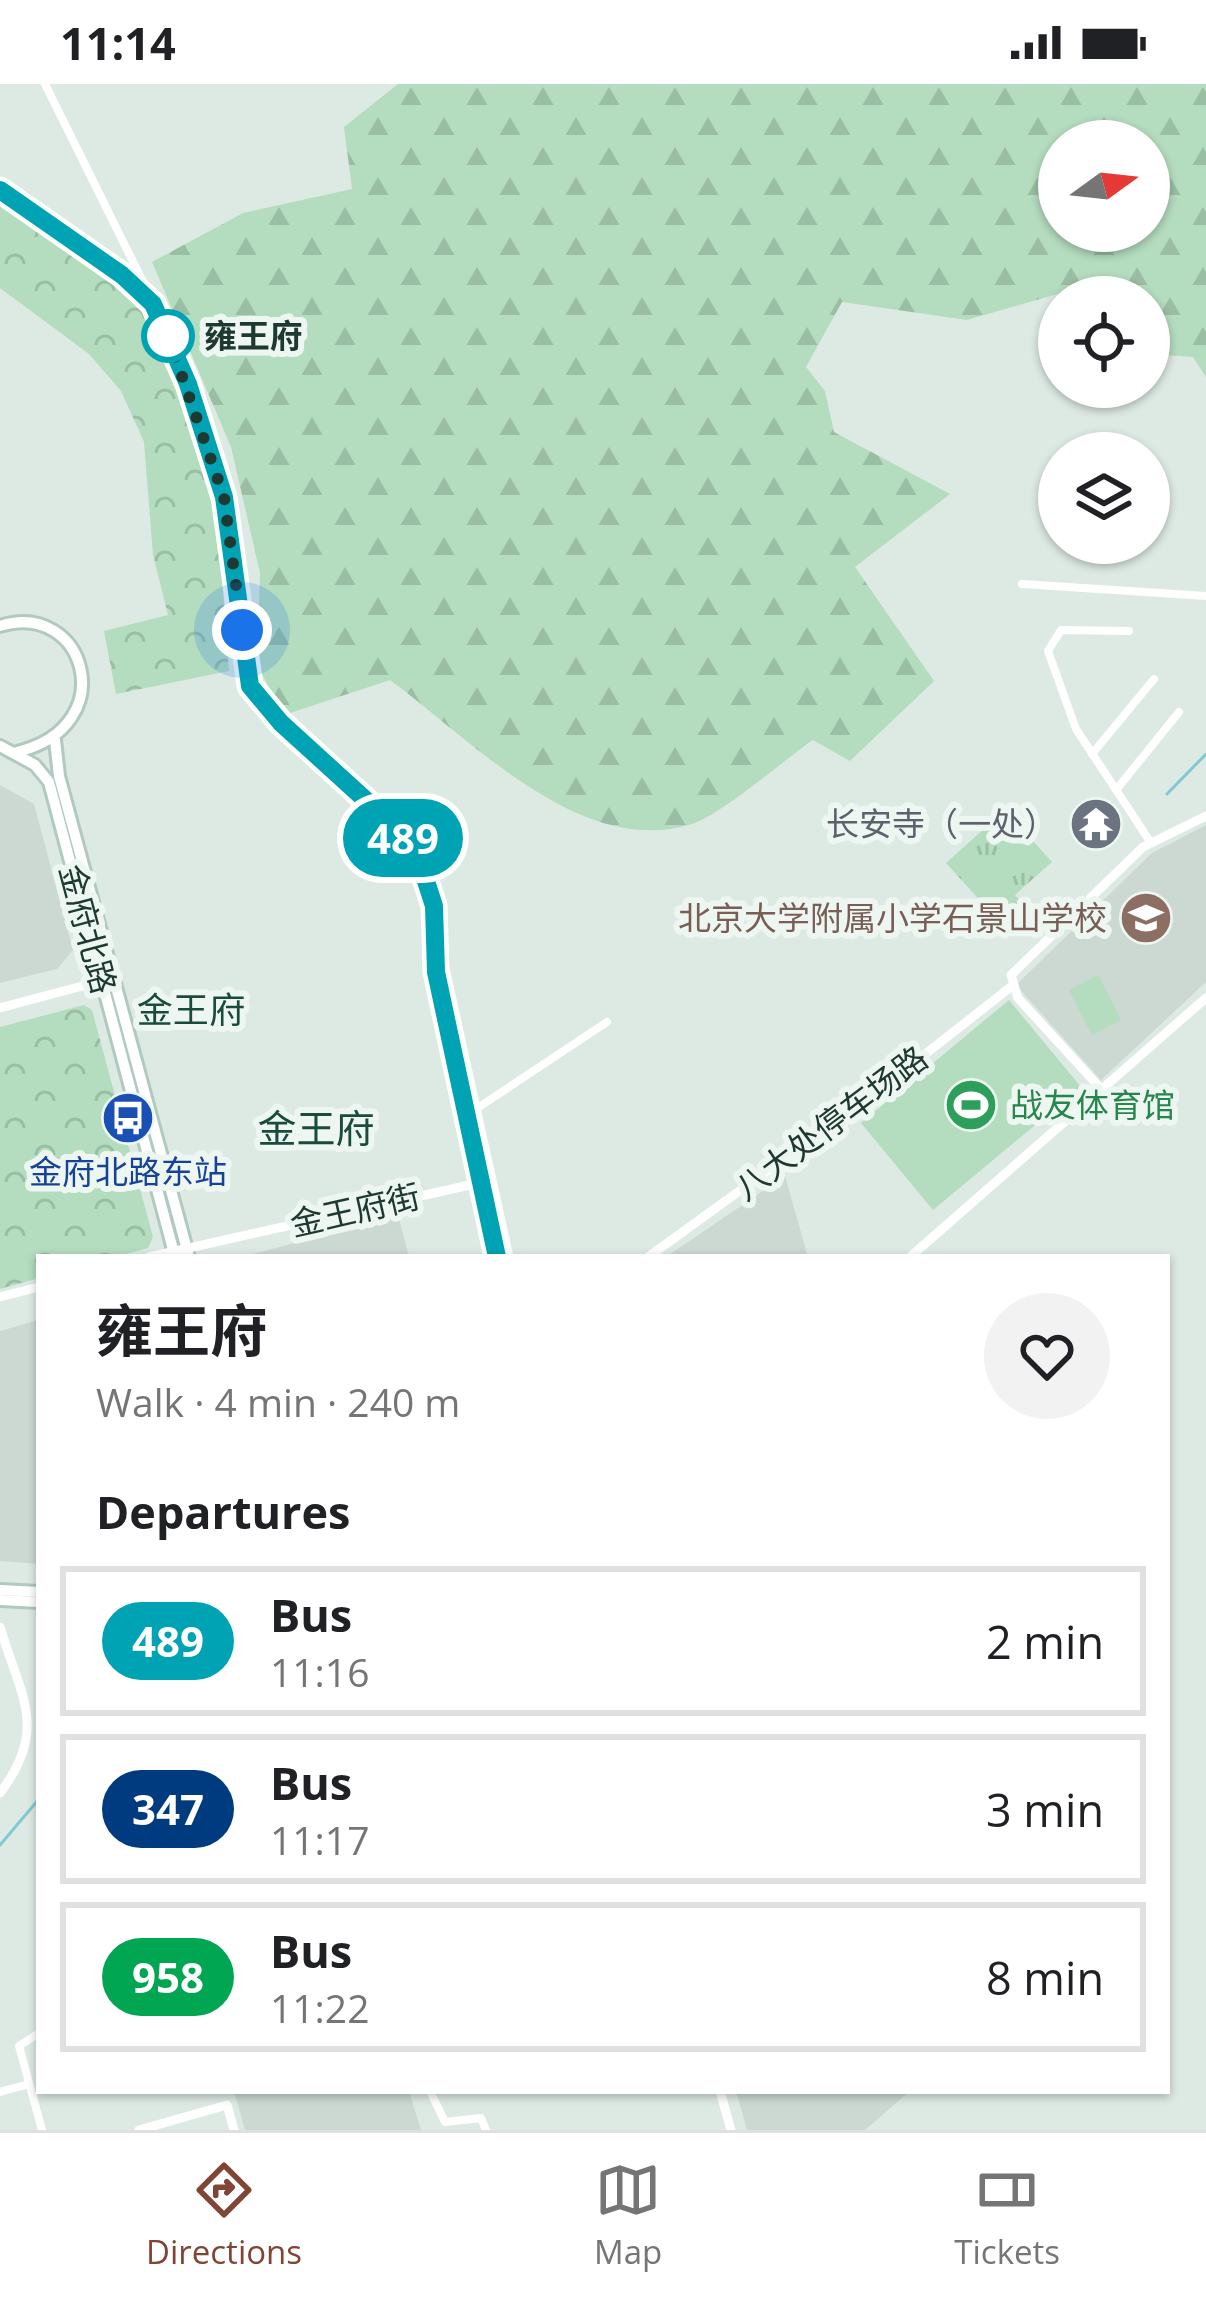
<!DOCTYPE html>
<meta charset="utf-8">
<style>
body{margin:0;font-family:"Open Sans","Noto Sans SC",sans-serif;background:#f2f2f2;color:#202124;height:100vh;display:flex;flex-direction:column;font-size:45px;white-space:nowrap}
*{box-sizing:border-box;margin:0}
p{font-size:39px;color:#757577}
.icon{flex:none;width:66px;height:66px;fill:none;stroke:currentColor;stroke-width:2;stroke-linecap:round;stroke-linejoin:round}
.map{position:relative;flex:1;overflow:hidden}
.panel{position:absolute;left:36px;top:1170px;width:1134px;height:840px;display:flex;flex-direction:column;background:#fff;border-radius:0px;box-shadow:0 3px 9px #0004}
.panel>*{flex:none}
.badge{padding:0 24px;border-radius:39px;font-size:42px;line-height:78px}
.needle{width:78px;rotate:75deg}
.fabs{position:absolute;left:1038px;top:36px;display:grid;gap:24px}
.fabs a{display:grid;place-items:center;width:132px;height:132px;border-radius:50%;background:#fff;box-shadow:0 3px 9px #0004;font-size:60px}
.you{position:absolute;width:60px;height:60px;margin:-30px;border:9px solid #fff;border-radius:50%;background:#1a73e8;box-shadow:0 0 0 18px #1a73e833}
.map>.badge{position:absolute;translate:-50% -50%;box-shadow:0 0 0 6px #fff}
h2{padding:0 60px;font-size:45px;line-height:108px}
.round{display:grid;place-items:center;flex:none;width:126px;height:126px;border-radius:63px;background:#f2f2f2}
.summary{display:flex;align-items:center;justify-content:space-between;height:204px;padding:0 60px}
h1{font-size:57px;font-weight:700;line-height:90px}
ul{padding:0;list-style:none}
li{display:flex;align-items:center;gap:36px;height:150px;margin:0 24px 18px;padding:0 36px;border:6px solid #e0e0e0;border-radius:0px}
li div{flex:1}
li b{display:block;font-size:45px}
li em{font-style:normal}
li .badge{min-width:132px;font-weight:700;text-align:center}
.status{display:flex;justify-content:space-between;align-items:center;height:84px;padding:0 60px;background:#fff;direction:ltr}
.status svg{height:33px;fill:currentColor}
.tab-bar{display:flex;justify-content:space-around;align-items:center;height:168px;border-top:3px solid #e0e0e0;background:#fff;font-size:33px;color:#757577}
.tab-bar a{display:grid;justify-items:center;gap:6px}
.tab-bar .active{color:#814536}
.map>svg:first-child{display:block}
.built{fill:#cbd9d2}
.grass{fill:url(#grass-tufts)}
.forest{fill:url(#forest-firs);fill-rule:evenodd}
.park{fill:url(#park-crowns)}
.pitch{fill:#b4dcbe}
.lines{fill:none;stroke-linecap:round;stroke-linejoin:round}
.stream{stroke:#81c9d2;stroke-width:3}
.secondary-casing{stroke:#b0cabf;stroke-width:16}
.minor{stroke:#fff;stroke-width:8}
.tertiary{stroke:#fff;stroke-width:9}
.secondary{stroke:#fff;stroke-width:10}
.line-casing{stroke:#fff;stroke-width:27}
.line{stroke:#00a3b4;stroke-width:18}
.walk{stroke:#1e3931;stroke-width:12;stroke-dasharray:0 21.6}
.stop-dot{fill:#fff;stroke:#00a3b4;stroke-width:6}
.labels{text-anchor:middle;stroke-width:12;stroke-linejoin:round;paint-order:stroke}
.stop-label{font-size:33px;font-weight:bold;fill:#1e3931;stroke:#edf6f1;text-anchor:start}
.worship-label{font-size:33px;fill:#5b616d;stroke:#edf6f1;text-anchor:end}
.education-label{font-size:33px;fill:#785e54;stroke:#edf6f1;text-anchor:end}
.street-label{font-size:33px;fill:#1e3931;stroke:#edf6f1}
.leisure-label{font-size:33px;fill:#27864d;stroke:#edf6f1;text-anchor:start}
.transit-label{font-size:33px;fill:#164399;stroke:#edf6f1}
.neighbourhood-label{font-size:36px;fill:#1a4c3e;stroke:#edf6f1}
.quarter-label{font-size:39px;fill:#1a4c3e;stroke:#edf6f1}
</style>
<div class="status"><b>11:14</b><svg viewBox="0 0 49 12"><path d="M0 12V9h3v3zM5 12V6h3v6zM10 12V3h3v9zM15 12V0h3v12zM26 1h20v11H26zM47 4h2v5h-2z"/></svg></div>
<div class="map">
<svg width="1206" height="2046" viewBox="0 0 1206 2046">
<defs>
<pattern id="grass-tufts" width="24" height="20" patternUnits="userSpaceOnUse" patternTransform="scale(3)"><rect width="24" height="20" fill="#b4dcbe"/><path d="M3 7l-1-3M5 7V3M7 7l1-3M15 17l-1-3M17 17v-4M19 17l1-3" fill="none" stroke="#9abea4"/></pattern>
<pattern id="forest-firs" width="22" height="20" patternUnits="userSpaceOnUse" patternTransform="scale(3)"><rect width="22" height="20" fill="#b4dcbe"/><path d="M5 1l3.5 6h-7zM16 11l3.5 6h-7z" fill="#9abea4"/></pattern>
<pattern id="park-crowns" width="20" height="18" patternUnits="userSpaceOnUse" patternTransform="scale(3)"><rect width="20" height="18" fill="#b4dcbe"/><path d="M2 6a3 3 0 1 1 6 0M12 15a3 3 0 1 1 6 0" fill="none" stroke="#9abea4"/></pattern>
</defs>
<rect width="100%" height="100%" fill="#ddeae3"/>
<g class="built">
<polygon points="0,701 34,720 73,866 57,885 0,899"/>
<polygon points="1206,741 1206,898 1101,996 1016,901 1152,769"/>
<polygon points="785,1092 808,1173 666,1173"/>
<polygon points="398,1131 409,1173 242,1173 385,1135"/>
<polygon points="39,1236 39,1480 0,1477 0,1247"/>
<polygon points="234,2007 409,2007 421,2046 245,2046"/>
<polygon points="736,2007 910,2007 865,2046 747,2046"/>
</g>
<polygon class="grass" points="1005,726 1052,778 1015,811 1026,823 1004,843 946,779"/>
<path class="forest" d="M398,0H1206V293L1193,273L1149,270V213L1061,209L967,236L842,218L806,283L825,307L834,348L950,410L855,483L934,597L850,677L813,656C784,676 722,730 692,740C582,775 473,657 390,596L284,631L257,581L260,489L231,363L152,178L243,129L352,105L344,43ZM1059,57H1149V147H1059Z"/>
<g class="park">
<polygon points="0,117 118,203 142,228 183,322 218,442 229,587 116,610 104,547 168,531 153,471 144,358 121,307 89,270 0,204"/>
<polygon points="84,921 92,926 153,1153 148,1164 115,1173 39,1173 39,1194 0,1205 0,943"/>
</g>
<g class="pitch">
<polygon points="1098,891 1121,936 1092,951 1069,906"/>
<polygon points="1009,916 1081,1003 933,1126 861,1039"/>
</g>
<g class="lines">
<g class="stream">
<polyline points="1167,710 1206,670"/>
<polyline points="0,1761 39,1715"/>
</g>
<g class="secondary-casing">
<g id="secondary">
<path d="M0,542C85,515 124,642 17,668"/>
<polyline points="55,656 59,692 189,1173"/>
<polyline points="0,662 35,681 49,698 175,1173"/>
<polyline points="0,1506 39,1508"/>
<polyline points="0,1516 39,1518"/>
</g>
</g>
<g class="minor">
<polyline points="45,0 153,218"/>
<polyline points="1022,500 1206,512"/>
<polyline points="1129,547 1061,546 1048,567 1076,645 1151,759"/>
<polyline points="1092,670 1154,595"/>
<polyline points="1116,706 1179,628"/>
<polyline points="467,1031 607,938"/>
<polyline points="39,1949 19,1962 42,2046"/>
<polyline points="430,2007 445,2038 481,2034 486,2046"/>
<polyline points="0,2008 29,2000"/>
</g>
<g class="tertiary">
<polyline points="0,106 122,191 153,220 201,337 224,413 250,602 281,639 381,728 425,794 509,1173"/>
<polyline points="433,833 437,888 497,1173"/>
<polyline points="0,924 105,896"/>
<polyline points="1102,1006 1018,914 1011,891 1143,763 1206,732"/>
<polyline points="149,1173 483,1098"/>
<polyline points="648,1173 882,1004 1012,902"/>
<polyline points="910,1173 1206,914"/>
<polyline points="0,1213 39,1203"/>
<path d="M0,1543C21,1614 49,1644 0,1709"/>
<polyline points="720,2007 731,2046"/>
<polyline points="139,2046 227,2021 234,2046"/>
</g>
<use href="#secondary" class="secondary"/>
</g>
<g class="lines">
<g class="line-casing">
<polyline id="line" points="0,106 122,191 153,220 188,300 224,413 250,602 281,639 392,740 425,794 434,822 436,888 497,1173"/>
</g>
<use href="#line" class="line"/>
<polyline class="walk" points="168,252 224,413 242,546"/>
</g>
<defs>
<g id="temple-disc" transform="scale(2.7)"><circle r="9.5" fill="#6b7280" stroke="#edf6f1"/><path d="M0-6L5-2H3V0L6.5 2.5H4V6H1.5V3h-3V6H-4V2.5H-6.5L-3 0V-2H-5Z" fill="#fff"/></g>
<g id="school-disc" transform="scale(2.7)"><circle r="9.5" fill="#8d6e63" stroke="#edf6f1"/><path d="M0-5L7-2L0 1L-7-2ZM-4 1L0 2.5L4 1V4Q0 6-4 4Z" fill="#fff"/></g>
<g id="stadium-disc" transform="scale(2.7)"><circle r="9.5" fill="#2e9e5b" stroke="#edf6f1"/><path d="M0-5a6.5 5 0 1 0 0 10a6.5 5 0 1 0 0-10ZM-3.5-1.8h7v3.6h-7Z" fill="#fff"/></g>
<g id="bus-disc" transform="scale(2.7)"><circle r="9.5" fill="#1a4fb4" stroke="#edf6f1"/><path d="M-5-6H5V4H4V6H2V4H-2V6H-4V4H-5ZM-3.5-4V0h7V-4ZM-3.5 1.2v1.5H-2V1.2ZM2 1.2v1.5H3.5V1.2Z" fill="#fff"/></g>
</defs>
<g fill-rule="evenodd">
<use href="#temple-disc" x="1096" y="740"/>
<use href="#school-disc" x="1146" y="834"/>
<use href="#stadium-disc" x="971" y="1021"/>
<use href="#bus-disc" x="128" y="1034"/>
</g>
<circle class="stop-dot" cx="168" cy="252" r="24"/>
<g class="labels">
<g class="stop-label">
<text x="204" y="264">雍王府</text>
</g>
<g class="worship-label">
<text x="1057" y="752">长安寺（一处）</text>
</g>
<g class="education-label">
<text x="1107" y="846">北京大学附属小学石景山学校</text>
</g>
<g class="street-label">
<text transform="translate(88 845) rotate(75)" y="12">金府北路</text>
<text transform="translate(831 1039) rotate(-37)" y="12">八大处停车场路</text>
<text transform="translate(355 1126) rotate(-13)" y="12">金王府街</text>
</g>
<g class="leisure-label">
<text x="1010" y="1033">战友体育馆</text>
</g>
<g class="transit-label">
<text x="128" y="1100">金府北路东站</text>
</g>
<g class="neighbourhood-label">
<text x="191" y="939">金王府</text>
</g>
<g class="quarter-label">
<text x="316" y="1059">金王府</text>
</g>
</g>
</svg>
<div class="fabs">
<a><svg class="needle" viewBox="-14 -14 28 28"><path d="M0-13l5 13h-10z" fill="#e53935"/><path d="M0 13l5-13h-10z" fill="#757577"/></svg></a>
<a><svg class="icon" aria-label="locate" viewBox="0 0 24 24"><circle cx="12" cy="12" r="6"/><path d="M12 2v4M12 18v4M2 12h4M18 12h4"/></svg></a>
<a><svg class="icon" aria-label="layers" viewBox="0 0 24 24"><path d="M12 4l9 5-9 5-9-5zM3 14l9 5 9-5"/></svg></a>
</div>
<div class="you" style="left:242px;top:546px"></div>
<b class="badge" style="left:403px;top:754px;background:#00a3b4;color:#fff">489</b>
<section class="panel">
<div class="summary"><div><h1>雍王府</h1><p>Walk · 4 min · 240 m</p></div><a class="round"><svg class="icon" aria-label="heart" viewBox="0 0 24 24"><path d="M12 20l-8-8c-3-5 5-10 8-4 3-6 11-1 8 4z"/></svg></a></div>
<h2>Departures</h2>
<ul>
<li><span class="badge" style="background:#00a3b4;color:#fff">489</span><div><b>Bus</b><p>11:16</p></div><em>2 min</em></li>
<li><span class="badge" style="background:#003b80;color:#fff">347</span><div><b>Bus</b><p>11:17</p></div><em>3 min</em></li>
<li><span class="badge" style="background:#00a651;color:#fff">958</span><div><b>Bus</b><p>11:22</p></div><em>8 min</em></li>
</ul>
</section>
</div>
<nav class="tab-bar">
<a class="active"><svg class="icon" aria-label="directions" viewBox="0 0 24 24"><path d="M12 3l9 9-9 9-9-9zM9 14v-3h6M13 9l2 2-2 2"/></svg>Directions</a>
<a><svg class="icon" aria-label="map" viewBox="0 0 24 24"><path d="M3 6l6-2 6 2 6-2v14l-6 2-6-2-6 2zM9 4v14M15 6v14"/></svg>Map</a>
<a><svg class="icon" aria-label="tickets" viewBox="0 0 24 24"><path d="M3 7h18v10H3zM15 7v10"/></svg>Tickets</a>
</nav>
